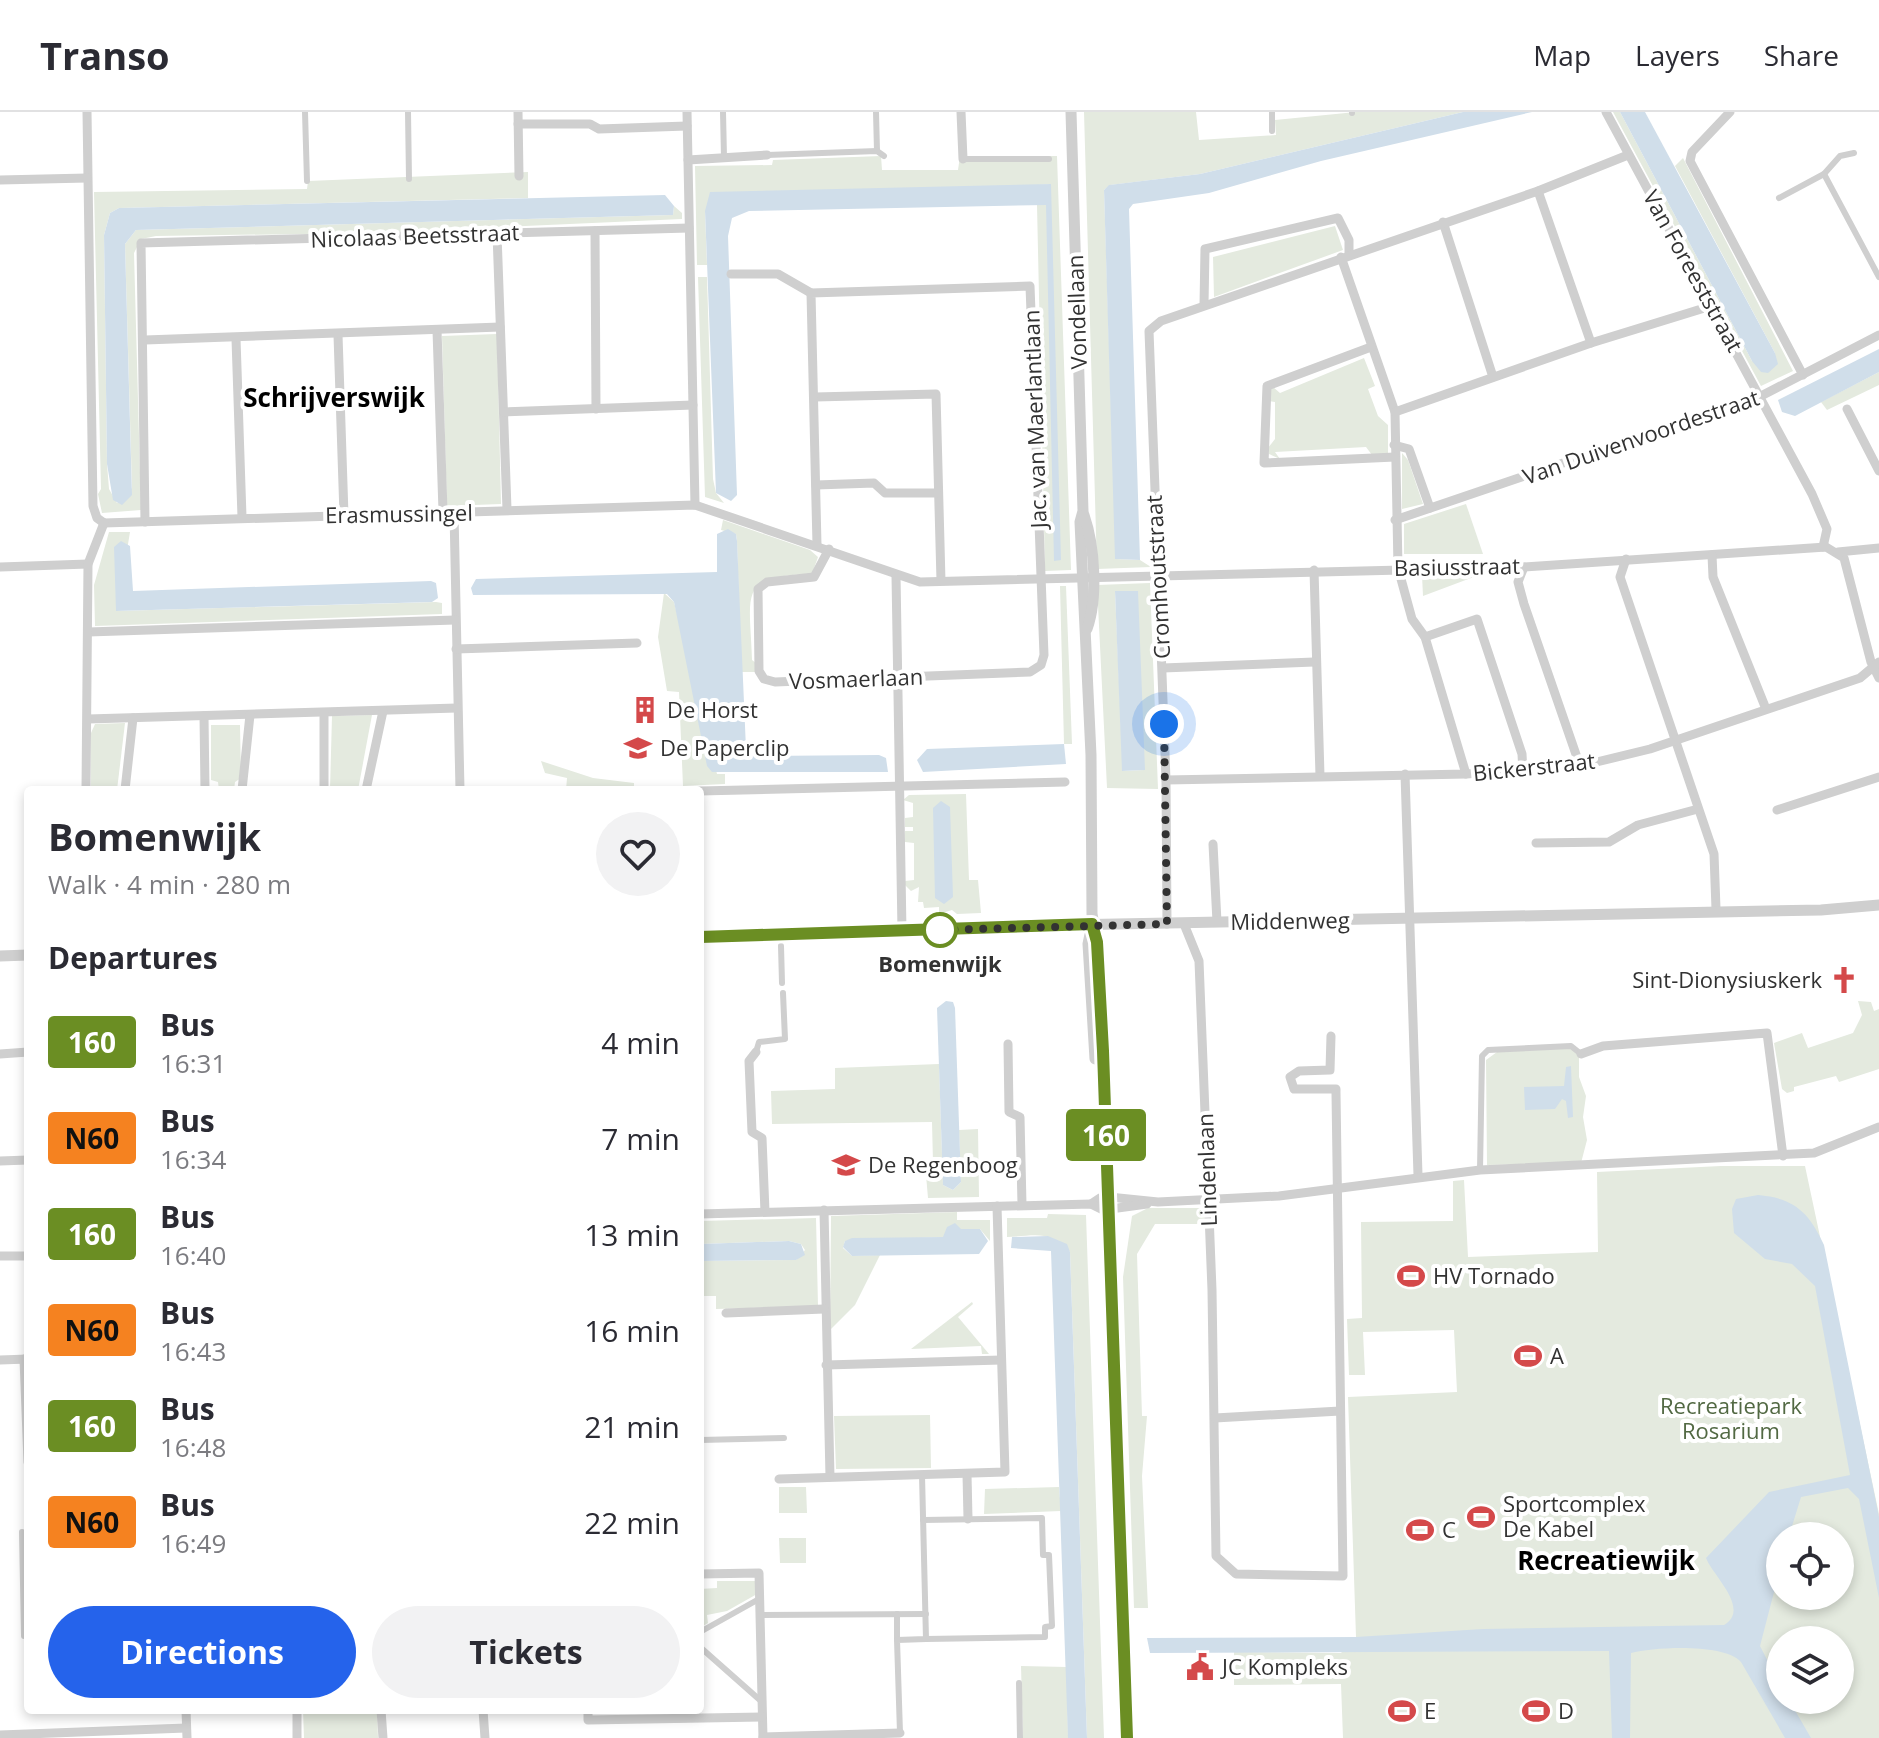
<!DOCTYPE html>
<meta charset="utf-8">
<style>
body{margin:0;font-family:"Open Sans",sans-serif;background:#f2f2f3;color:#2b2b33;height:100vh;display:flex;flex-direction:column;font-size:30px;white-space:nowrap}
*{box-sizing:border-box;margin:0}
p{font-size:26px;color:#7c7c81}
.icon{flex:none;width:44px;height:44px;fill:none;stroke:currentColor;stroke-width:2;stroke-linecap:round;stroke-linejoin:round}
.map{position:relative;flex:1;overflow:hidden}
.details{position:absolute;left:24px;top:674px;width:680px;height:928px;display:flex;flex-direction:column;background:#fff;border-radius:8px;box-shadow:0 4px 12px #0003}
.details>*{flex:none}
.badge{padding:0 16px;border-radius:6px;font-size:28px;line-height:52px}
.tools{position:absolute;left:1766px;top:1410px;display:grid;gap:16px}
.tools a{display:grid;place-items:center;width:88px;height:88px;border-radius:50%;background:#fff;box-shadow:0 4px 12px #0003;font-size:40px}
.you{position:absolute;width:40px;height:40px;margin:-20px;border:6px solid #fff;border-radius:50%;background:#1a73e8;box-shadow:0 0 0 12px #1a73e833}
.map>.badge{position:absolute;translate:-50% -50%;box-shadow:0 0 0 4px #fff}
h2{padding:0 24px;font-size:30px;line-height:72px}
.round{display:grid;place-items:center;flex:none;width:84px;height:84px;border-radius:42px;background:#f2f2f3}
.overview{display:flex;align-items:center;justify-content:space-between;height:136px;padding:0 24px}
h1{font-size:38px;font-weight:700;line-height:60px}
.cta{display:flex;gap:16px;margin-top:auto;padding:16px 24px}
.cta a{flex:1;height:92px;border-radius:48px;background:#2563eb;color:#fff;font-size:32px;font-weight:700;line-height:92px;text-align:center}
.cta a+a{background:#f2f2f3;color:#2b2b33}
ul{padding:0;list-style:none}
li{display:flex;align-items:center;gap:24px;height:96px;padding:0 24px}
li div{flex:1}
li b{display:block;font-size:30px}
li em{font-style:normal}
li .badge{min-width:88px;font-weight:700;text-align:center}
header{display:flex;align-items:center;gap:48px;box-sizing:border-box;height:112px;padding:0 40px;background:#fff;border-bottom:2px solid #e1e1e2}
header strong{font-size:38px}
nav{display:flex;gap:44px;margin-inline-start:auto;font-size:28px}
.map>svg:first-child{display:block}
.green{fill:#e4eadf;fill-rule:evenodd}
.water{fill:#d0deea}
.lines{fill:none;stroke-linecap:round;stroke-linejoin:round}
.pedestrian{stroke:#cfcfcf;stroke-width:6}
.minor{stroke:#cfcfcf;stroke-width:9}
.tertiary{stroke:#cfcfcf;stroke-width:11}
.line-casing{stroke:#fff;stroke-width:18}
.line{stroke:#6b8e23;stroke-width:12}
.walk{stroke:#323232;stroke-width:8;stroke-dasharray:0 14.4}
.stop-dot{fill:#fff;stroke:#6b8e23;stroke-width:4}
.labels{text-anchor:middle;stroke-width:8;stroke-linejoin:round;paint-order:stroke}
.street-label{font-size:22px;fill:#323232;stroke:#fff}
.poi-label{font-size:22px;fill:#323232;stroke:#fff;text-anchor:start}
.stop-label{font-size:22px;font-weight:bold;fill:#323232;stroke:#fff}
.park-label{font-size:22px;fill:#526943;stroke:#fff}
.quarter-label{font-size:26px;font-weight:bold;fill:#000;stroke:#fff}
</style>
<header>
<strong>Transo</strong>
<nav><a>Map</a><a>Layers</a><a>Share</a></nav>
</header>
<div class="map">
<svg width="1879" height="1626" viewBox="0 0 1879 1626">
<rect width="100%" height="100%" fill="#fff"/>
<g class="green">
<polygon points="1084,0 1196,0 1199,28 1276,23 1275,8 1356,0 1463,0 1200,62 1110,73 1104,78 1116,447 1140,448 1151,455 1097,457"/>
<polygon points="1613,0 1620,0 1752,249 1775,241 1675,54 1683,46 1793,259 1761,274"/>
<polygon points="881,44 882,58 958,58 960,44 1057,44 1071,458 1045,459 1037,93 1046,93 1051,72 705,99 707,153 697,153 695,54 772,53 773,48"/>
<polygon points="528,60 528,86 119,96 110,101 104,123 107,352 109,377 117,391 132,376 125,132 136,118 673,103 674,94 682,101 682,107 371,121 156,124 141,127 134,141 141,398 102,401 98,382 101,377 94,80 307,77 308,69"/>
<polygon points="1335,114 1343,138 1214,185 1213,145"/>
<polygon points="698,165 707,165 713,367 716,381 724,391 705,385"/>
<polygon points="497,222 501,392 447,394 442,224"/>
<polygon points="1364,246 1375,274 1368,277 1378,304 1388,313 1388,343 1372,343 1366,335 1275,340 1280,347 1269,342 1268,336 1275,327 1275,290 1269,289 1269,279 1273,275 1280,281"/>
<polygon points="1879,260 1879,273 1827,298 1821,290"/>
<polygon points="1402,341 1408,348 1423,392 1402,397"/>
<polygon points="1466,392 1483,442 1404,442 1404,412"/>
<path d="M723,408L810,438L818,445L812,462C737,464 750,481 752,548L756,551V560H741L737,429L736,422L721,418Z"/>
<polygon points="109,420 130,420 117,499 436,490 442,491 442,502 95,514 94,473"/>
<polygon points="1487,460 1423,484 1422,463"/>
<path d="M1150,471L1158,677L1107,676L1097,473ZM1137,479L1144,658L1123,659L1115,480Z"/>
<polygon points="1060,474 1066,474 1072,632 1064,632"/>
<polygon points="664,481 674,490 717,662 725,662 725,672 683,674 679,580 667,579 658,525"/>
<polygon points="372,603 358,678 330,678 332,604"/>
<polygon points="125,611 117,678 91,678 91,621 95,612"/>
<polygon points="211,613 240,613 241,666 235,670 234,678 219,678 218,670 211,668"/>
<polygon points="541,649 593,666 634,671 634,678 566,678 567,666 545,661"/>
<polygon points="966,682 969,768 978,768 981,801 957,802 952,798 939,802 939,795 924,796 923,790 918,790 919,775 911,779 905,773 905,769 914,768 914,731 905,730 905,719 913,719 913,715 905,715 905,706 913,705 913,691 903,688 909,683"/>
<polygon points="1858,889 1871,890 1874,899 1879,897 1879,957 1839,970 1836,964 1794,975 1794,979 1787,981 1782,977 1774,931 1802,921 1808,936 1853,921 1862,903"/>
<polygon points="1572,936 1579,943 1579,965 1586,984 1583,1005 1587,1028 1581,1051 1487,1053 1486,948 1497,940"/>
<polygon points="939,952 943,1073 953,1078 961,1070 959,1018 978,1017 979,1085 928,1086 926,1063 933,1051 932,1010 772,1012 771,979 835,977 835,956"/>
<path d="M1721,1054H1805L1879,1402V1626H1343L1341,1572L1234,1573V1540L1341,1541L1356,1525L1348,1285L1457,1280L1454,1218L1363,1220L1365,1263H1349L1347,1207L1362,1206L1361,1110L1453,1109V1069L1464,1068L1468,1145L1598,1140L1597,1060ZM1780,1424H1840V1484H1780ZM1780,1528H1840V1588H1780Z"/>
<polygon points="1148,1096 1205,1096 1205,1112 1155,1112 1137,1142 1142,1304 1147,1304 1142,1364 1148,1496 1134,1496 1123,1165 1132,1104"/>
<polygon points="957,1100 957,1108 990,1108 990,1129 980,1117 961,1117 944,1125 845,1129 843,1136 852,1144 880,1143 855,1193 830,1218 831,1104"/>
<path d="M1048,1102L1086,1103L1104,1626H1087L1070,1140C1050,1117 1034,1124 1007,1125V1106H1047Z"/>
<polygon points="816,1106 818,1194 716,1197 716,1184 700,1184 700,1149 796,1148 805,1138 801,1132 789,1129 700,1132 700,1109"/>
<polygon points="972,1190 973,1192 958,1205 989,1242 982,1242 981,1234 911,1237"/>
<polygon points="930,1303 931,1356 836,1357 834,1304"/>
<polygon points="806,1375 807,1401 779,1401 779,1375"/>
<polygon points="1059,1375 1061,1399 984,1402 985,1377"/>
<polygon points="779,1426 806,1426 806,1451 780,1451"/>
<polygon points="717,1469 757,1469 757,1482 727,1499 707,1503 708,1511 700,1516 700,1477 717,1476"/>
<polygon points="1021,1554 1067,1555 1068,1626 1023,1626"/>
<polygon points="303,1598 377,1598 378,1626 304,1626"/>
</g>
<g class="water">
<polygon points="1463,0 1532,0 1321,49 1209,81 1133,92 1129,97 1140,448 1115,447 1104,78 1109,73 1200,62"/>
<polygon points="1620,0 1645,0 1775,241 1778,252 1768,261 1761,260 1752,249"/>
<polygon points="1051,72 1061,448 1054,449 1046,93 749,99 732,106 728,124 737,383 731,389 716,381 705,99 710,80"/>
<polygon points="665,83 674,94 673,103 136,118 125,132 132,383 122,393 113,388 107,352 104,123 110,101 119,96"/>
<polygon points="1879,237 1879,260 1795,304 1782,300 1778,288"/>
<polygon points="728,417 736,422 737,429 746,637 754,644 879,643 886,646 888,660 712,660 707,654 674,490 667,482 473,483 471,476 476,467 717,460 717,422"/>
<polygon points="121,429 130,434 133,479 431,469 436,471 438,486 432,490 116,499 114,435"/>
<polygon points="1115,479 1138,479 1145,658 1122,659"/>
<polygon points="1064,632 1066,652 923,660 917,648 927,637"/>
<polygon points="941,689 950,695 953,785 944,792 935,786 933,696"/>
<polygon points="946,889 953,890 955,896 961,1070 953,1078 943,1073 937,896"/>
<polygon points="1571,954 1573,1005 1568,1006 1566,989 1562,987 1555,997 1525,998 1524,975 1564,974 1566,955"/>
<path d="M1758,1083C1794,1086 1809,1100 1824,1133L1879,1405V1486L1859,1387L1848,1376L1801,1385L1789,1424H1780V1457L1760,1534L1780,1573V1588H1789L1811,1626H1785L1741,1550C1724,1531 1655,1535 1631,1541L1630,1626H1612L1609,1539L1150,1541L1147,1526L1356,1525L1483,1517L1724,1513C1751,1497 1713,1464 1706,1446L1769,1380L1850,1363L1815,1174L1792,1152L1765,1147L1734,1121L1732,1097L1736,1087Z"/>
<polygon points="955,1111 961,1117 980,1117 988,1129 979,1142 852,1144 843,1135 845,1129 852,1126 943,1125 947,1115"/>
<polygon points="1048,1124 1067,1132 1070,1140 1087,1626 1068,1626 1051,1139 1011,1136 1012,1125"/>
<polygon points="789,1129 801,1132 805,1143 796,1148 700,1149 700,1132"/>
</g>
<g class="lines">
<g class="pedestrian">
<polyline points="305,0 307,69"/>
<polyline points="408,0 409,67"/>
<polyline points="723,0 724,45"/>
<polyline points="876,0 877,39"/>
<polyline points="1272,0 1272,19"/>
<polyline points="1352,0 1352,1"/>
<polyline points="767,43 877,39 884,44"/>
<polyline points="963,47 1049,47"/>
<polyline points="1824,62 1879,165"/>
<polyline points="1779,86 1824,62 1840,44 1854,41"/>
<polyline points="781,834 782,871"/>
<polyline points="756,940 759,930 785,927 783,881"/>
<polyline points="1480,1058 1482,944 1488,938 1571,934 1581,942"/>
<polyline points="700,1328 784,1326"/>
<polyline points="923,1408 1042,1406 1043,1443 1049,1443 1052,1514 1045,1515 1045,1525 926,1527"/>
<polyline points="22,1420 24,1524 28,1524"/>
<polyline points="897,1502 897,1528"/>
<polyline points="759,1503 926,1502"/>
<polyline points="700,1520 759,1487"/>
<polyline points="700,1535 761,1589"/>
<polyline points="1019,1571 1020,1626"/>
<polyline points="900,1621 897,1528 926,1527 922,1363"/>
</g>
<g class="minor">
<polyline points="87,0 93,394 97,406 104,411"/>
<polyline points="518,0 519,64"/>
<polyline points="687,0 695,393"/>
<polyline points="961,0 963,47"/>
<polyline points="1606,0 1812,382 1827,417 1823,435"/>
<polyline points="1730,0 1692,40 1690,49 1803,263"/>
<polyline points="518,12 590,12 599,17 687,14"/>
<polyline points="688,48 767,43"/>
<polyline points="0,68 87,66"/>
<polyline points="1538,79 1591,231"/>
<polyline points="1443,110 1493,265"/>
<polyline points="595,119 596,297"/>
<polyline points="497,122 507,397"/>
<polyline points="1341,145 1395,300 1398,456 1412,507 1425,525 1466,662"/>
<polyline points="731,162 778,162 811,181"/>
<polyline points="1204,193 1205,137 1338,106 1349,128 1349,142"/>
<polyline points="437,218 443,399"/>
<polyline points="338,223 344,403"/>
<polyline points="236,227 242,405"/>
<polyline points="145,228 500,215"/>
<polyline points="1371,235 1267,274 1264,351 1395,345"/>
<polyline points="815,285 936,282 941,469"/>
<polyline points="1847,297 1879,359"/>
<polyline points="504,300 693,293"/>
<polyline points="1395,300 1591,231 1711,194"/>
<polyline points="1394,333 1409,337 1430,396"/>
<polyline points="816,373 874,371 885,381 936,381"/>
<polyline points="454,401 460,678"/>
<polyline points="1395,408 1761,284 1879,223"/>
<polyline points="145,410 141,131 689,116"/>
<polyline points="104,411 695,393 920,470 1524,455 1826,435 1844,446 1871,550 1879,566"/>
<polyline points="817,433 811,181 1030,174 1044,543 1041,553 1030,560 775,570 764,567 759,559 758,477 767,470 814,465 829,437"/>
<polyline points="1838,440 1879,436"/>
<polyline points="1712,443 1713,465 1766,597"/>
<polyline points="1626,447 1620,465 1714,742 1716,797"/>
<polyline points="0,455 88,452"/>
<polyline points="1524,455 1518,470 1524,492 1580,654"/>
<polyline points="1314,458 1320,664"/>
<polyline points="896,464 902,819"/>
<polyline points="88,520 455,508"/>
<polyline points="1425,525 1477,507 1522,642 1523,660"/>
<polyline points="456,537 637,531"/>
<polyline points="1163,556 1314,550"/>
<polyline points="204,604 205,678"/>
<polyline points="88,607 457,596"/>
<polyline points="1405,662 1418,1063"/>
<polyline points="1166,668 1466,662 1580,654 1650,637 1860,566 1879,550"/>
<polyline points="86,678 88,452 104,411"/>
<polyline points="125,678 133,606"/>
<polyline points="242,678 250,603"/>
<polyline points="324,678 324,601"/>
<polyline points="366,678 383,599"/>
<polyline points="700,679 1065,670"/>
<polyline points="1777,698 1879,665"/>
<polyline points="1536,731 1609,730 1638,713 1698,697"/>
<polyline points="1213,732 1217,810"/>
<polyline points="1167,812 1166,668 1149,219 1161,209 1538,79 1628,43"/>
<polyline points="1184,812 1199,849 1212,1178 1216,1444 1236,1462 1343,1464 1336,981 1336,977 1294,977 1290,965 1299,959 1330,958 1331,924"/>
<polyline points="1008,932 1009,1000 1020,1005 1022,1093"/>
<polyline points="756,940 749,949 752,1020 762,1026 765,1100"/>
<polyline points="0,942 28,940"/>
<polyline points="1581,942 1603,934 1767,921 1783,1044"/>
<polyline points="0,1049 28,1048"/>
<polyline points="1091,1092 1100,1086 1109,1085 1158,1090 1279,1084 1480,1058 1814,1041 1879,1015"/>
<polyline points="824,1098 830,1365"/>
<polyline points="700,1102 1091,1092 1103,1098 1147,1092"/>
<polyline points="0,1144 28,1144"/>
<polyline points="726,1201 824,1197"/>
<polyline points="24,1247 28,1350"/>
<polyline points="0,1248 28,1247"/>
<polyline points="826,1253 1001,1248"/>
<polyline points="1215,1306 1340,1299"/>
<polyline points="967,1362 968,1407"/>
<polyline points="779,1367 1005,1360 997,1094"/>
<polyline points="700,1462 759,1461 763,1626"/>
<polyline points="186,1598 187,1626"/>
<polyline points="297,1598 297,1626"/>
<polyline points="381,1598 383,1626"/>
<polyline points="483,1598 485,1626"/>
<polyline points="588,1598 588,1608 762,1605"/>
<polyline points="0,1623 186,1616"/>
<polyline points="763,1625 900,1621"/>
</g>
<g class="tertiary">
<polyline points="1071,0 1083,399 1080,410 1091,643 1092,802 1097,830 1102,917 1127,1626"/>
<path d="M1084,403C1095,435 1098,486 1087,517"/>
<polyline points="1092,813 1088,832 1095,947"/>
<polyline points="700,825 1065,813 1821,798 1879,793"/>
<polyline points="0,844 28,843"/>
</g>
</g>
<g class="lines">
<g class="line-casing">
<polyline id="line" points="700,825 1092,812 1097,830 1103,939 1127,1626"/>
</g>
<use href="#line" class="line"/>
<polyline class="walk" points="940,818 1167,812 1164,612"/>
</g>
<defs>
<g id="building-bare" transform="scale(2.16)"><path d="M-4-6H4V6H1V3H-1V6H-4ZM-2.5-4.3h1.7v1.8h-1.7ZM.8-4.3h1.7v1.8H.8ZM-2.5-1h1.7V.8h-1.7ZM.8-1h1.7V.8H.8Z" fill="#d4494a" stroke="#fff" stroke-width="2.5" paint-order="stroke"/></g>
<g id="school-bare" transform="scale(2.16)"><path d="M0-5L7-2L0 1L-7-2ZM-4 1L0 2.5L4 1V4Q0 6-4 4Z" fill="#d4494a" stroke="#fff" stroke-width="2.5" paint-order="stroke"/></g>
<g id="church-bare" transform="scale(2.16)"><path d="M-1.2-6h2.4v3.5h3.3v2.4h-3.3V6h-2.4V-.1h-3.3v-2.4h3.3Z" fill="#d4494a" stroke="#fff" stroke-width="2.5" paint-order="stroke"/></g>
<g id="stadium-bare" transform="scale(2.16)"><path d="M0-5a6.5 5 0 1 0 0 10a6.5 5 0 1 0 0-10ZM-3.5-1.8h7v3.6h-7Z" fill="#d4494a" stroke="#fff" stroke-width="2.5" paint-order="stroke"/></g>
<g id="civic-bare" transform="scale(2.16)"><path d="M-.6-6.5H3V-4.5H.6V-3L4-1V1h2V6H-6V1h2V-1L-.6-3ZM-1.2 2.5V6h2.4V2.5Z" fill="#d4494a" stroke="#fff" stroke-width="2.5" paint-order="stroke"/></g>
</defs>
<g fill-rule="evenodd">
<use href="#building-bare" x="645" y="598"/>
<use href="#school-bare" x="638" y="636"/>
<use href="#church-bare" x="1844" y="868"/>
<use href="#school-bare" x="846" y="1053"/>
<use href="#stadium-bare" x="1411" y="1164"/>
<use href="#stadium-bare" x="1528" y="1244"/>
<use href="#stadium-bare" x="1481" y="1405"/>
<use href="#stadium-bare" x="1420" y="1418"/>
<use href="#civic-bare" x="1200" y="1555"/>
<use href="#stadium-bare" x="1402" y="1599"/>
<use href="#stadium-bare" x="1536" y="1599"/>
</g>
<circle class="stop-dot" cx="940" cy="818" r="16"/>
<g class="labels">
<g class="street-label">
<text transform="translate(415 124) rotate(-2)" y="8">Nicolaas Beetsstraat</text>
<text transform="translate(1693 159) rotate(61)" y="8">Van Foreeststraat</text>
<text transform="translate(1077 200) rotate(-92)" y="8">Vondellaan</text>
<text transform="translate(1035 307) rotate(-92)" y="8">Jac. van Maerlantlaan</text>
<text transform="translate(1641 325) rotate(-19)" y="8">Van Duivenvoordestraat</text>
<text transform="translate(399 402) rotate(-1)" y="8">Erasmussingel</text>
<text transform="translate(1457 455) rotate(-1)" y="8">Basiusstraat</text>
<text transform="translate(1158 465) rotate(-93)" y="8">Cromhoutstraat</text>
<text transform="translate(856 567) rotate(-2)" y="8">Vosmaerlaan</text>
<text transform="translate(1534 655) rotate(-6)" y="8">Bickerstraat</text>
<text transform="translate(1290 809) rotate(-1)" y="8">Middenweg</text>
<text transform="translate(1207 1058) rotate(-92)" y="8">Lindenlaan</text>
</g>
<g class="poi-label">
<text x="667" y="606">De Horst</text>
<text x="660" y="644">De Paperclip</text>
<text x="1822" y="876" text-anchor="end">Sint-Dionysiuskerk</text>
<text x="868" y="1061">De Regenboog</text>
<text x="1433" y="1172">HV Tornado</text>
<text x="1550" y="1252">A</text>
<text x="1503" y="1400">Sportcomplex<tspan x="1503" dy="25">De Kabel</tspan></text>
<text x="1442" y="1426">C</text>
<text x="1222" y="1563">JC Kompleks</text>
<text x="1424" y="1607">E</text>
<text x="1558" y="1607">D</text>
</g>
<g class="stop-label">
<text x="940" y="860">Bomenwijk</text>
</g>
<g class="park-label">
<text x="1731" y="1302">Recreatiepark<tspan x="1731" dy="25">Rosarium</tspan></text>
</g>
<g class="quarter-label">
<text x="334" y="295">Schrijverswijk</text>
<text x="1606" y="1458">Recreatiewijk</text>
</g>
</g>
</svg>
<div class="tools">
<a><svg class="icon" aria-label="locate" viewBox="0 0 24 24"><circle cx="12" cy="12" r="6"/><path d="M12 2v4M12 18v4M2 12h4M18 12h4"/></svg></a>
<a><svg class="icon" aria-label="layers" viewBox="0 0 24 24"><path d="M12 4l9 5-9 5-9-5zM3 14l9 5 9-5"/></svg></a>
</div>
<div class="you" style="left:1164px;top:612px"></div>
<b class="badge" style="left:1106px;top:1023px;background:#6b8e23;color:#fff">160</b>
<section class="details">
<div class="overview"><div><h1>Bomenwijk</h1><p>Walk · 4 min · 280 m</p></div><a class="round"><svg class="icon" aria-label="heart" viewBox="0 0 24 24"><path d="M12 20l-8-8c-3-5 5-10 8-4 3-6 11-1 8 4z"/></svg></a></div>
<h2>Departures</h2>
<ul>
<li><span class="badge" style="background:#6b8e23;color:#fff">160</span><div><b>Bus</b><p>16:31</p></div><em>4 min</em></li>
<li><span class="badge" style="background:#f58220;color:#111">N60</span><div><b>Bus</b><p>16:34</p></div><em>7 min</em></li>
<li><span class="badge" style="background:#6b8e23;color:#fff">160</span><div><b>Bus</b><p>16:40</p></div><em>13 min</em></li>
<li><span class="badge" style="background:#f58220;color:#111">N60</span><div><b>Bus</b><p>16:43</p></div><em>16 min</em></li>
<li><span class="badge" style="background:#6b8e23;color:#fff">160</span><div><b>Bus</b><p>16:48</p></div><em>21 min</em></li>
<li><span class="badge" style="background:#f58220;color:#111">N60</span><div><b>Bus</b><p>16:49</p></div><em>22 min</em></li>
</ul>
<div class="cta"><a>Directions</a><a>Tickets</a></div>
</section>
</div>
